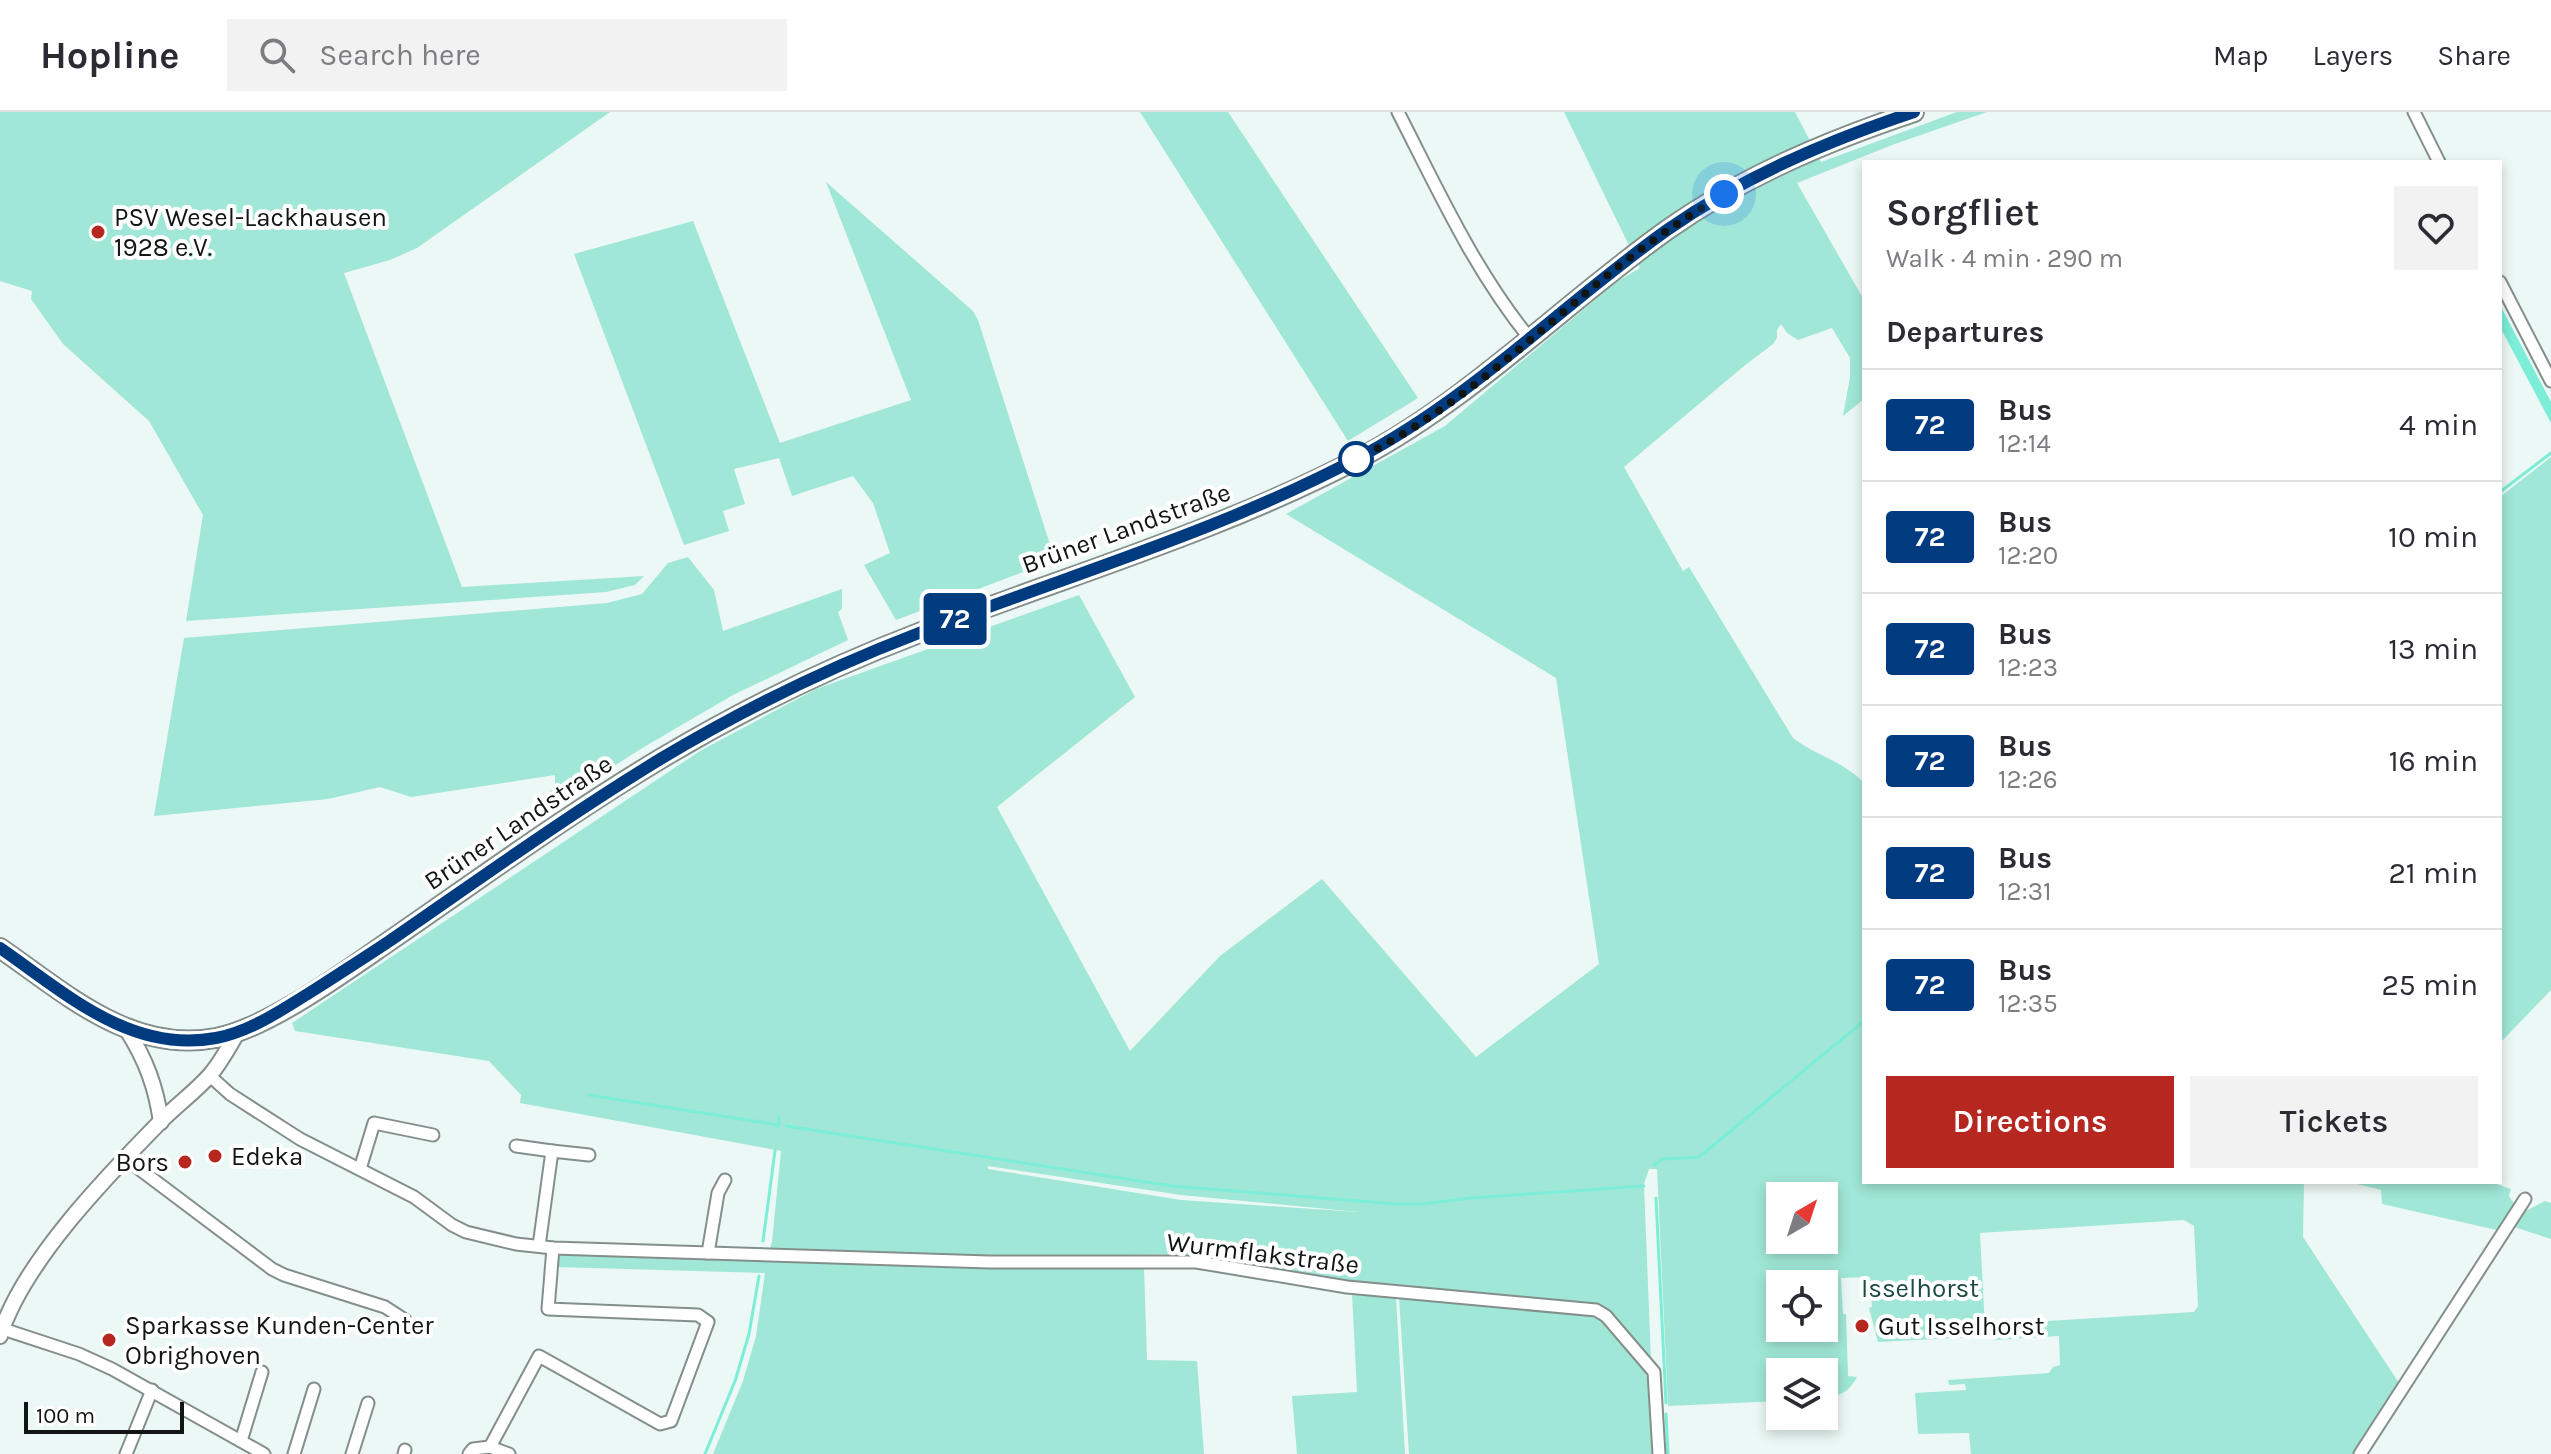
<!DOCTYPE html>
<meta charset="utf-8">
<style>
body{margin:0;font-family:Karla,sans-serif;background:#f2f2f3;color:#2b2b33;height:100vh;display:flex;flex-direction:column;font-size:30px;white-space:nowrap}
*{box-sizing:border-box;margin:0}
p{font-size:26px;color:#7c7c81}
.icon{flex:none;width:44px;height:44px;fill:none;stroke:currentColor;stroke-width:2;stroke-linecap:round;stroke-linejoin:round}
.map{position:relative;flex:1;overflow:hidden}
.panel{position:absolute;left:1862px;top:48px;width:640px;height:1024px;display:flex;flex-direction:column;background:#fff;border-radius:0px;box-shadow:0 4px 12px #0003}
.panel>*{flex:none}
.badge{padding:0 16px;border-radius:6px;font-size:28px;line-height:52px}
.needle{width:52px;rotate:39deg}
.controls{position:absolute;left:1766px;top:1070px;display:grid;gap:16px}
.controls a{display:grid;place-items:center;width:72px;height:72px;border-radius:0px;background:#fff;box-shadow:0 4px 12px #0003;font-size:40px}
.scale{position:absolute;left:24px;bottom:20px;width:160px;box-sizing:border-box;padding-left:8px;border:4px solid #111514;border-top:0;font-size:22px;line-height:28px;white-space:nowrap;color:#111514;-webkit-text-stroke:6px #fff;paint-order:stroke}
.you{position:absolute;width:40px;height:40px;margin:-20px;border:6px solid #fff;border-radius:50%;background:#1a73e8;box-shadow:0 0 0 12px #1a73e833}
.map>.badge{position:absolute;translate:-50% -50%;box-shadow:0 0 0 4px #fff}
h2{padding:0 24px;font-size:30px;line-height:72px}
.round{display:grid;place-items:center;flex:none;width:84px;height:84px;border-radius:0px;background:#f2f2f3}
.summary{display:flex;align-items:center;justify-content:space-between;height:136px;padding:0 24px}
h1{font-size:38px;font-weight:600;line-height:60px}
.button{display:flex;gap:16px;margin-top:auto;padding:16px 24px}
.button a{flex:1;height:92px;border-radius:0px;background:#b62720;color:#fff;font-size:32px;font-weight:600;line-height:92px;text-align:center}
.button a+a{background:#f2f2f3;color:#2b2b33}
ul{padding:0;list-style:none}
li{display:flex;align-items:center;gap:24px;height:112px;padding:0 24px;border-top:2px solid #e1e1e2}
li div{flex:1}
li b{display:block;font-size:30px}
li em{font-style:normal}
li .badge{min-width:88px;font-weight:700;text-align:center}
header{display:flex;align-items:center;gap:48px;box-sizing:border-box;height:112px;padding:0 40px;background:#fff;border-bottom:2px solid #e1e1e2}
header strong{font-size:38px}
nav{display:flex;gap:44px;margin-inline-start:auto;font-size:28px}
.search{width:560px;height:72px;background:#f2f2f3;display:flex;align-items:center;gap:20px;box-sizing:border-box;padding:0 28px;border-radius:0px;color:#7c7c81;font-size:30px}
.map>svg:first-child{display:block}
.green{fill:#a0e7d7;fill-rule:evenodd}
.water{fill:#7cedd6}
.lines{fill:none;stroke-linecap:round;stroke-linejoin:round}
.stream{stroke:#7cedd6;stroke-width:3}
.minor-casing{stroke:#848f8c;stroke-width:15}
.tertiary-casing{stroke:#848f8c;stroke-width:18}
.primary-casing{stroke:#848f8c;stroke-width:22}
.minor{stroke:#fff;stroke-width:11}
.tertiary{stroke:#fff;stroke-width:14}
.primary{stroke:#fff;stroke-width:18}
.line-casing{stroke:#fff;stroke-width:18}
.line{stroke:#003b80;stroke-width:12}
.walk{stroke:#111514;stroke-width:8;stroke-dasharray:0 14.4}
.poi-dot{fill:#b62720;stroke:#fff;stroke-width:3}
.stop-dot{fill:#fff;stroke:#003b80;stroke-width:4}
.labels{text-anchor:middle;stroke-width:8;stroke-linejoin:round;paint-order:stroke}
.poi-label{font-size:26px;fill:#111514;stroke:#fff;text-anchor:start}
.street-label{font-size:26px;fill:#111514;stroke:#fff}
.park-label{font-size:26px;fill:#194b41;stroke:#fff}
</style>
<header>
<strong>Hopline</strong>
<div class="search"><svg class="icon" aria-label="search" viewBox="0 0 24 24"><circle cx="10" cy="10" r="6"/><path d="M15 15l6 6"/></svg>Search here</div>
<nav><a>Map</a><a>Layers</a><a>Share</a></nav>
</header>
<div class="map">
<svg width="2551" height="1342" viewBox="0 0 2551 1342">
<rect width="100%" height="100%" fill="#ecf8f5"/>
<g class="green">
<polygon points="0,0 610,0 417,136 390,148 344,161 462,475 644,464 635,473 606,480 186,509 203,403 149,309 63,232 31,187 32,179 0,169"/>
<polygon points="1140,0 1228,0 1418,286 1348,329"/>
<path d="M1564,0H1795L1821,50L1957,0H1987L1892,33L1797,71L1864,188V287L1843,304L1850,265V246L1832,216L1798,228L1787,221L1781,212L1777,218V226L1773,232L1744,254L1624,355L1683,459L1689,455L1793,626C1816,644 1842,648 1864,671V1070H2304L2303,1125L2399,1271L2353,1342H1971L1969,1321L1918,1322L1915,1281L1966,1278L1965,1272L1949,1273L1948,1268L2049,1261L2053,1255L2060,1253L2059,1224L1996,1228L1992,1224L1878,1230L1869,1196L1872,1195L1870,1165L1841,1166L1843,1202H1846L1848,1264L1857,1265C1849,1280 1841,1284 1824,1285V1260H1780V1289L1668,1294L1657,1057H1649L1644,1072L1651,1249L1605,1195L1336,1169L1177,1142L1087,1144L1089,1155H1144L1147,1248L1197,1249L1204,1342H713L743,1269L756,1224L765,1161L556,1155L559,1141L767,1147L772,1130L781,1039L520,991L521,983L489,949L295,919L292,911L700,639L816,577L1079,483L1135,585L997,695L1130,939L1220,844L1322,767L1476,945L1599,852L1556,566L1286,402L1445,314L1616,170L1640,156ZM988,1054L1181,1083L1358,1100L1181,1088L988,1057ZM1780,1084H1824V1128H1780ZM2184,1108L2194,1114L2198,1194L2194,1200L1998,1212L1994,1216H1985L1980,1121ZM1780,1172H1824V1216H1780Z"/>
<polygon points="826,70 973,199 978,208 1055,448 896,508 864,453 890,441 873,391 853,364 792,384 779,346 734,357 745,392 723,399 729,419 684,433 574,142 693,109 780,331 911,288"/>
<polygon points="2551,345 2551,878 2500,931 2500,385"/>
<polygon points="688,445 714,478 723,519 842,477 842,497 838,500 848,528 733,583 644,635 511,719 510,714 555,675 555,663 411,685 380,675 328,687 154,704 184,526 607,491 642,482 668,451"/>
<polygon points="2349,1070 2491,1070 2511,1077 2509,1084 2515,1093 2501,1119 2382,1092 2381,1078"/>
<polygon points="2545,1089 2551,1091 2551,1127 2511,1114 2520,1102"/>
<polygon points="1352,1181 1396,1185 1405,1342 1297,1342 1292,1284 1357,1280"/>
<polygon points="1399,1185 1599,1205 1644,1257 1650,1275 1654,1342 1409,1342"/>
</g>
<polygon class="water" points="2500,193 2551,290 2551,311 2500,215"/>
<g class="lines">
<g class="stream">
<polyline points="2500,380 2551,341"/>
<polyline points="589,983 779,1013"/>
<polyline points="786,1014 1172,1074 1396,1092 1423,1092 1470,1086 1644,1074"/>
<polyline points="778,1015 779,1006"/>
<polyline points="1654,1053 1663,1047 1699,1045 1864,909"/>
<polyline points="1656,1086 1666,1291"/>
<polyline points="763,1129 775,1039"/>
<polyline points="1666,1302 1668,1342"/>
<polyline points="705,1342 735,1269 749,1222 759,1164"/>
</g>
<g class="minor-casing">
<g id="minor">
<path d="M1398,0C1438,78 1475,160 1531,228"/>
<polyline points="2414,0 2439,50"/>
<polyline points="2500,170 2551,269"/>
<polyline points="210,964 230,982 300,1027 414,1085 452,1113 466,1120 516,1132 553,1136 989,1150 1196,1150 1347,1175 1596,1198 1606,1204 1654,1260 1659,1342"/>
<polyline points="516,1034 552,1039"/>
<polyline points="126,1047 272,1157 284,1163 385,1195 405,1208"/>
<polyline points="360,1057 374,1011 433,1023"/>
<polyline points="539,1134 552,1039 589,1043"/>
<polyline points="708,1141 718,1081 725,1068"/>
<polyline points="0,1216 79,1242 112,1257 264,1342"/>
<polyline points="241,1329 262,1260"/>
<polyline points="490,1335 539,1244 660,1312 671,1309 708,1210 698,1203 548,1197 553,1136"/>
<polyline points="126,1342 152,1278"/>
<polyline points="294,1342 314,1277"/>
<polyline points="352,1342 368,1291"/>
<polyline points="404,1342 405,1338"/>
<polyline points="469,1342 473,1337 490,1335 509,1342"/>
<polyline points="2360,1342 2525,1087"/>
</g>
</g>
<g class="tertiary-casing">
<g id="tertiary">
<path d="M127,918C146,948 156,975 161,1010"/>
<path d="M0,1224C22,1151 108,1063 161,1009C177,993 196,979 210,963C221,950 229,935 237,921"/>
</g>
</g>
<g class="primary-casing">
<path id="primary" d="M0,836C65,881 131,942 216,926C268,916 343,861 388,830C478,768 568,702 662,646C744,597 830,555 919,521C1066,464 1218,420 1358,347C1473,286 1562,193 1667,118C1742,65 1827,29 1914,0"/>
</g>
<use href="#minor" class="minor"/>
<use href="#tertiary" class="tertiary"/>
<use href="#primary" class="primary"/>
</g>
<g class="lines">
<g class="line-casing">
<path id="line" d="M0,836C65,881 131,942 216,926C252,919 283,897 314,878C339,862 364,846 388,830C478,768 568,703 662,646C744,597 830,555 919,521C1066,464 1218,420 1358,346C1472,286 1562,193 1667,118C1743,65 1827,29 1914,0"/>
</g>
<use href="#line" class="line"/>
<path class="walk" d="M1356,347L1354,348C1449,304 1528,228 1609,162C1645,133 1684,106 1724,82"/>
</g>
<g class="poi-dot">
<circle cx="98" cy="120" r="8"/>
<circle cx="215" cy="1044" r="8"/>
<circle cx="185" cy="1050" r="8"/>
<circle cx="1862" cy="1214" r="8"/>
<circle cx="109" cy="1228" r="8"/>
</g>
<circle class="stop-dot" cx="1356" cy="347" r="16"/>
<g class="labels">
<g class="poi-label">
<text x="114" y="114">PSV Wesel-Lackhausen<tspan x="114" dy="30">1928 e.V.</tspan></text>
<text x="231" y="1053">Edeka</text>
<text x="169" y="1059" text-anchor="end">Bors</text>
<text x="125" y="1222">Sparkasse Kunden-Center<tspan x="125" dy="30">Obrighoven</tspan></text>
<text x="1878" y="1223">Gut Isselhorst</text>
</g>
<g class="street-label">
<text transform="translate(1126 416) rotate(-20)" y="9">Brüner Landstraße</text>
<text transform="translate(518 710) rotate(-34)" y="9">Brüner Landstraße</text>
<text transform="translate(1263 1141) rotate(7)" y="9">Wurmflakstraße</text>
</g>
<g class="park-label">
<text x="1920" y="1185">Isselhorst</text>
</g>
</g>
</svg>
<div class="controls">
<a><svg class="needle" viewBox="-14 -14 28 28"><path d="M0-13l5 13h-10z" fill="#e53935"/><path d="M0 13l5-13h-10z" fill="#7c7c81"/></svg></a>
<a><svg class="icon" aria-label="locate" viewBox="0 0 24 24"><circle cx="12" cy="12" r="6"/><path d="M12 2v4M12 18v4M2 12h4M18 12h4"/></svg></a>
<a><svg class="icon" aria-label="layers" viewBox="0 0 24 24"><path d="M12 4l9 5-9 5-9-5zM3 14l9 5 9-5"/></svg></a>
</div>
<div class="scale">100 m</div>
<div class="you" style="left:1724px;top:82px"></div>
<b class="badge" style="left:955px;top:507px;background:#003b80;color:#fff">72</b>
<section class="panel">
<div class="summary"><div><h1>Sorgfliet</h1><p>Walk · 4 min · 290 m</p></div><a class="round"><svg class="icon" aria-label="heart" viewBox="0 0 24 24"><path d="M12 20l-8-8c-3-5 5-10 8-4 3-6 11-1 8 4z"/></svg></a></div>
<h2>Departures</h2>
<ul>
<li><span class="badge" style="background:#003b80;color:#fff">72</span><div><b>Bus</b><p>12:14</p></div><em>4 min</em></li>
<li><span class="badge" style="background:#003b80;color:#fff">72</span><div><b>Bus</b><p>12:20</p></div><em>10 min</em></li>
<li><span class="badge" style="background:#003b80;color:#fff">72</span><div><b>Bus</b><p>12:23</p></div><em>13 min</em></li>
<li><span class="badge" style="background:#003b80;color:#fff">72</span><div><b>Bus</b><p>12:26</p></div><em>16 min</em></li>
<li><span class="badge" style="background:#003b80;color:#fff">72</span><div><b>Bus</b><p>12:31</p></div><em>21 min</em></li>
<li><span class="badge" style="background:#003b80;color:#fff">72</span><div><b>Bus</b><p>12:35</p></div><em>25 min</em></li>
</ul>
<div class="button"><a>Directions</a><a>Tickets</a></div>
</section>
</div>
